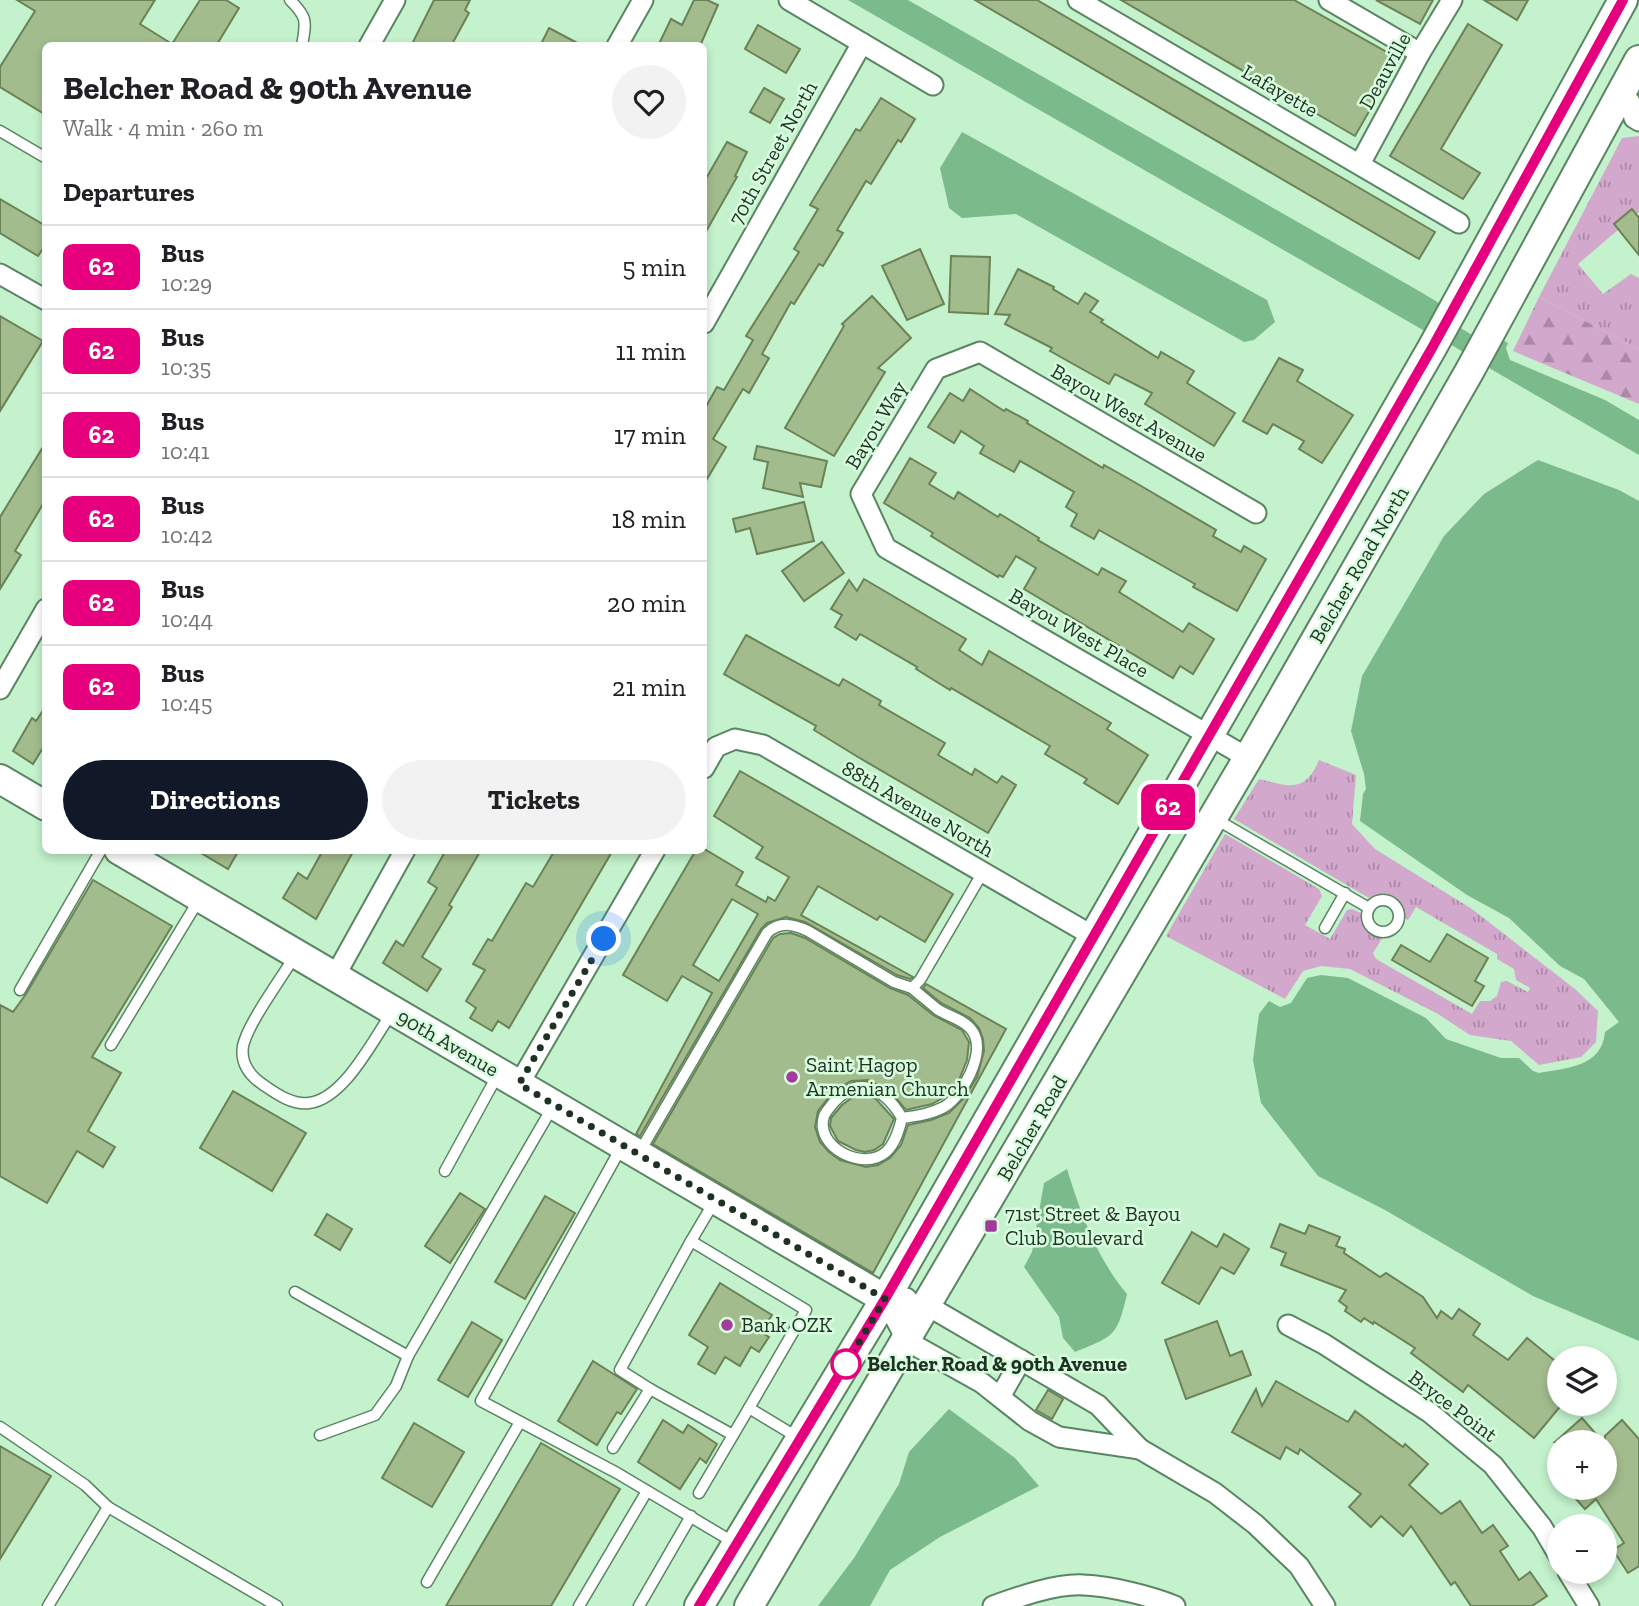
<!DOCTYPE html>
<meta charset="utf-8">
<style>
body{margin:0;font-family:"Zilla Slab",serif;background:#f2f2f2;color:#202124;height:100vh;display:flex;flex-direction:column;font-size:26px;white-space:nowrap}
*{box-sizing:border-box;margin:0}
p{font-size:23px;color:#757577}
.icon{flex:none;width:38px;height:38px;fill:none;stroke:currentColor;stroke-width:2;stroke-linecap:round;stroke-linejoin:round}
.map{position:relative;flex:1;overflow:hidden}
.drawer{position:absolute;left:42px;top:42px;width:665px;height:812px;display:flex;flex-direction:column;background:#fff;border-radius:10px;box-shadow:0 4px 10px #0003}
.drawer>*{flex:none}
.badge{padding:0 14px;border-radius:10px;font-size:24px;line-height:46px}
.fabs{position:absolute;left:1547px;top:1346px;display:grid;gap:14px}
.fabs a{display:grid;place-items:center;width:70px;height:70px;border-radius:50%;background:#fff;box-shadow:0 4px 10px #0003;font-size:35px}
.you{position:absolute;width:35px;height:35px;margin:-18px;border:5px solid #fff;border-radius:50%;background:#1a73e8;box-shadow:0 0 0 10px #1a73e833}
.map>.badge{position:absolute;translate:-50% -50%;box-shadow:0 0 0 4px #fff}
h2{padding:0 21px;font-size:26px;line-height:63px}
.round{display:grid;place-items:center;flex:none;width:74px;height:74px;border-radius:37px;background:#f2f2f2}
.overview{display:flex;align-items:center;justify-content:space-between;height:119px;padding:0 21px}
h1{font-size:33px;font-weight:700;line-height:52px}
.cta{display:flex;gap:14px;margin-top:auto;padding:14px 21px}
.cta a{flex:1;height:80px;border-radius:42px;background:#111827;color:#fff;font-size:28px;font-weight:700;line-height:80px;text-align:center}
.cta a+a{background:#f2f2f2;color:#202124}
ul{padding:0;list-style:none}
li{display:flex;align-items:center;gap:21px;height:84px;padding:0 21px;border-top:2px solid #e0e0e0}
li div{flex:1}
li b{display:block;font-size:26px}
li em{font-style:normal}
li .badge{min-width:77px;font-weight:700;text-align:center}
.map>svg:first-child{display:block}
.grass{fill:url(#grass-tufts)}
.forest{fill:url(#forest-firs)}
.water{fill:#7bba8a}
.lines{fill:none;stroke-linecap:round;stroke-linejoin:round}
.canal{stroke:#7bba8a;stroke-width:19}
.building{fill:#a3bc8d;stroke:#6b8256;stroke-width:2;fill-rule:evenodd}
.lane-casing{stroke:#5a8563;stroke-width:13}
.street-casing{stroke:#5a8563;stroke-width:23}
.secondary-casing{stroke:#5a8563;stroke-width:32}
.lane{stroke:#fff;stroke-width:10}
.street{stroke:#fff;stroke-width:19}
.secondary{stroke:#fff;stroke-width:28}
.line-casing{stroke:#fff;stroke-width:16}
.line{stroke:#e6007e;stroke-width:10}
.walk{stroke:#1f3123;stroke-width:7;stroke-dasharray:0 12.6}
.poi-dot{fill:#a43a9c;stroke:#d7fdde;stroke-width:2.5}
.stop-dot{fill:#fff;stroke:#e6007e;stroke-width:3.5}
.labels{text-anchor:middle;stroke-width:5;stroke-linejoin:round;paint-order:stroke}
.street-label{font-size:21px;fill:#1f3123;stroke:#d7fdde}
.poi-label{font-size:21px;fill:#1f3123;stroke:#d7fdde;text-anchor:start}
.stop-label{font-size:21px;font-weight:bold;fill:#1f3123;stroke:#d7fdde;text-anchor:start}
</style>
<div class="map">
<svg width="1639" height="1606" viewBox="0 0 1639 1606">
<defs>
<pattern id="grass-tufts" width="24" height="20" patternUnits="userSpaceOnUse" patternTransform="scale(1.75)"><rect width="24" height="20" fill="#d3a8cd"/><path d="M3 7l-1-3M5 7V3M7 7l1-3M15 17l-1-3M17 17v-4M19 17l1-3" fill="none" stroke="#ab89a6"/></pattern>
<pattern id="forest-firs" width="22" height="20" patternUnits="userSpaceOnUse" patternTransform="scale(1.75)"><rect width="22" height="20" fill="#d3a8cd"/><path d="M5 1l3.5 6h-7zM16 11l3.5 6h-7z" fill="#ab89a6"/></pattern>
</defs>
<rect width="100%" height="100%" fill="#c3f2cc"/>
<g class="grass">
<polygon points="1639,136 1639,212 1578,264 1603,294 1631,274 1639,278 1639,349 1539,297 1622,138"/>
<path d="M1319,760L1356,775L1352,824L1375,849L1472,909L1575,989L1598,1011L1596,1042L1581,1057L1539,1065L1511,1041L1470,1035L1438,1014L1350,969L1321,966L1303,971L1285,999L1166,936L1225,834L1319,889L1322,896L1305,925L1330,939L1347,910L1352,909L1361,913C1363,926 1368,936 1383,937L1373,953L1376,959L1472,1014L1480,1001H1490L1497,996L1501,982L1507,981L1528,992L1530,988L1516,980L1514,969L1497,959V954L1416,907L1408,920L1404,918C1405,897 1386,889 1369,898L1234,819L1259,779C1288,786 1305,794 1319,760Z"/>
</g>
<polygon class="forest" points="1539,297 1639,349 1639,404 1513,351"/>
<g class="water">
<polygon points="848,0 908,0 1419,291 1444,306 1430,334"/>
<polygon points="962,132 1267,300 1275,322 1254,340 1244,342 1016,214 962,218 949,208 940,168"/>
<polygon points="1499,338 1508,343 1506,348 1510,360 1605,400 1639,420 1639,455 1484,365"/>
<path d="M1538,460L1619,490L1639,501V1341L1533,1296L1385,1210L1318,1176L1261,1103L1253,1060L1259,1014L1269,1001L1280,1007L1291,1003L1307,978L1321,975L1348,978L1426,1018L1446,1039L1501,1058H1519L1533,1071L1539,1073C1567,1068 1602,1067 1605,1032L1619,1022L1584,979L1560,966L1509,918L1467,895L1360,821L1363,794L1366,789L1364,774L1351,731L1362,676L1444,536L1484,494Z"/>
<path d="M1067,1169C1081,1214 1096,1257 1127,1294C1117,1337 1114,1336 1075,1352L1063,1338L1059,1317L1024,1267L1032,1252L1044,1183Z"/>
<polygon points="949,1409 1015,1458 1039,1486 940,1537 890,1570 870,1606 818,1606 854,1558 899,1484 909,1452"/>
</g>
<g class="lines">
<polyline class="canal" points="1432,322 1490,357"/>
</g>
<g class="building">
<polygon points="17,0 155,0 140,24 172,44 200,0 226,0 239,8 216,46 46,46 46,115 0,87 0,67 35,11"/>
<polygon points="434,0 470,0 465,10 469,13 451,46 411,46"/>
<polygon points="694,0 707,0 718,5 700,46 658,46 671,19 682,25"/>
<polygon points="975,0 1037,0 1435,232 1419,259"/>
<polygon points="1121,0 1294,0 1399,59 1355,136"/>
<polygon points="1376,0 1433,0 1420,24"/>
<polygon points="1484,0 1528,0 1517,20"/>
<polygon points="1468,24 1502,45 1441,149 1480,173 1463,199 1390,156"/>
<polygon points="758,25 800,49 786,73 745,49"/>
<polygon points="549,28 583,46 540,46"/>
<polygon points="764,88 784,99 770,123 750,112"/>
<polygon points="881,98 915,119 901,142 898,140 871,184 866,181 837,230 843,233 823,266 819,264 794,304 791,302 762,354 769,358 749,393 743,389 713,439 726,447 704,484 704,410 717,387 724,390 753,340 746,336 799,252 794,249 818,209 810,205 856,129 860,131"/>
<polygon points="727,142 747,152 735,176 737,177 704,235 704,182"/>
<polygon points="0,199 46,226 46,244 38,256 0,233"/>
<polygon points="1632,209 1639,218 1639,255 1614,224"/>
<polygon points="920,249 944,304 907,320 882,266"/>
<polygon points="951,256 990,257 988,314 949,312"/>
<polygon points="1018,269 1054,287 1053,289 1078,304 1085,293 1098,301 1090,312 1103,320 1101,322 1158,358 1161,352 1194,371 1187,383 1235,413 1214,446 1145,404 1152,393 1115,374 1109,384 1050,351 1052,348 1005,324 1010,315 995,314"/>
<polygon points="872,296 911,338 878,368 885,372 834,456 785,428 844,326 842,324"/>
<polygon points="0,316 43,341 0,411"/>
<polygon points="1279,358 1303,370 1297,381 1353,415 1322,463 1299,449 1304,441 1273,424 1267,434 1243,421"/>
<polygon points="970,389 1004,411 1006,409 1028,421 1027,423 1103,468 1104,465 1136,483 1216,530 1213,536 1241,552 1244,546 1266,559 1237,611 1193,587 1195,584 1099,530 1094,539 1071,526 1077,514 1066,507 1074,492 1020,461 1014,472 980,453 984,446 961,431 954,443 928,427 950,393 963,401"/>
<polygon points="46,442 46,499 15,551 21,555 0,589 0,517"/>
<polygon points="757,446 827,461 821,487 800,483 803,497 763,488 768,462 754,459"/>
<polygon points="910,458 936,473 929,484 954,499 958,492 998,517 1000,514 1039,538 1038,540 1098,575 1102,568 1126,581 1119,592 1183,632 1189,623 1214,639 1193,674 1180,666 1173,678 1024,589 1036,568 1016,556 1003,577 999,575 998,577 931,536 933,533 884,503"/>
<polygon points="804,502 814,541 757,554 750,528 736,532 733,519"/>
<polygon points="822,542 844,573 804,601 782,571"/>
<polygon points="864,579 966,639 959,650 982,665 989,651 1111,723 1107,729 1148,755 1118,804 1084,783 1087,779 1045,754 1050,746 951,688 950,690 916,669 917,667 860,634 856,640 835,627 842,615 831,609 849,580 857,591"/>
<polygon points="746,635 839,686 843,679 881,701 879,705 945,743 938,755 972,775 975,769 997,783 1002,776 1016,785 988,833 858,757 814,730 816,726 724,674"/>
<polygon points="46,706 46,743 33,764 13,751 32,718 36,721"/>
<path d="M740,771L953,894L925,942L880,916L877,920L818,886L801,915L913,977L910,979L897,975L805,922L786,917L767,923L761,929L640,1136L636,1134L712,993L682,976L667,1001L623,975L649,930L696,850H706L743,872L736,885L766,902L768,897L775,901L789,877L756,858L763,847L714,816ZM732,899L758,914L719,981L693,965Z"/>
<polygon points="196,850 239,850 228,869"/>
<polygon points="323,850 354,850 316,919 283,898 298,873 307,879"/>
<polygon points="446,850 481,850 449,905 452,907 422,957 441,969 427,991 383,963 396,941 403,946 437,888 428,882"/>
<polygon points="555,850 613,850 509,1028 498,1021 492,1031 470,1018 476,1008 466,1001 485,970 473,964 488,939 492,941 526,883 533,887"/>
<polygon points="93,880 172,926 92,1057 121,1073 88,1131 115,1147 103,1167 77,1151 47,1203 0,1176 0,1005 13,1012 26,994"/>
<polygon points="791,933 805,938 890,988 908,995 933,1015 962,1030 969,1042 967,1060 959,1080 946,1096 932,1104 906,1110 890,1091 868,1080 851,1081 834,1091 818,1111 815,1127 820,1142 829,1152 840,1160 866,1167 878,1165 890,1158 901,1145 908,1125 931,1120 949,1113 964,1098 977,1077 984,1051 983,1039 979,1028 970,1018 941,1003 923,988 926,984 1006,1029 873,1273 653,1144 773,938 780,934"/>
<polygon points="1447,934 1488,958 1475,981 1484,986 1472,1006 1392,960 1401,945 1430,962"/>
<polygon points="233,1091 306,1133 272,1191 200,1148"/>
<polygon points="861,1094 876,1099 894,1119 883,1144 874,1150 865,1152 856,1150 838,1141 830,1126 831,1118 842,1105 853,1097"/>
<polygon points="460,1193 485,1209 450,1263 425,1246"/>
<polygon points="545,1196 575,1213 525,1299 495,1282"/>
<polygon points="327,1214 352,1229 340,1250 315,1235"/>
<polygon points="1280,1224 1305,1234 1309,1225 1340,1237 1336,1246 1345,1249 1344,1253 1380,1277 1386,1273 1423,1297 1437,1318 1441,1311 1452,1319 1459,1309 1480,1324 1473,1335 1508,1360 1527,1338 1559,1364 1549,1375 1559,1383 1559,1408 1534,1438 1468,1385 1463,1392 1411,1353 1415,1348 1374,1322 1373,1324 1364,1318 1361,1322 1345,1311 1347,1307 1339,1301 1346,1290 1281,1265 1286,1253 1271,1247"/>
<polygon points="1192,1232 1217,1247 1224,1234 1249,1249 1234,1274 1221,1267 1199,1304 1162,1283"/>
<polygon points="720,1283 772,1315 761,1332 769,1337 759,1352 751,1347 740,1366 725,1357 715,1374 698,1364 708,1347 689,1335"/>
<polygon points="1217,1321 1230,1356 1242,1351 1251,1375 1186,1399 1165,1340"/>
<polygon points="472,1322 502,1340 468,1397 438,1380"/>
<polygon points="593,1361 637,1389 621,1414 617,1412 597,1445 558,1421"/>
<polygon points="1276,1381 1348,1422 1355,1411 1403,1447 1405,1444 1428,1464 1409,1485 1441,1514 1460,1501 1482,1533 1493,1525 1508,1546 1500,1551 1519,1580 1530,1572 1547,1596 1532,1606 1471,1606 1455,1582 1451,1585 1411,1526 1403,1536 1381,1516 1371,1527 1349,1507 1361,1494 1300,1449 1298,1454 1286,1447 1280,1459 1232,1432 1256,1389 1262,1406"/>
<polygon points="1048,1390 1063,1399 1052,1419 1036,1410"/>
<polygon points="1582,1418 1603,1442 1555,1442"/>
<polygon points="663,1420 683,1433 688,1425 717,1444 706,1463 700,1458 680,1489 638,1462"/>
<polygon points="1622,1420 1639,1439 1639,1566 1628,1573 1613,1550 1624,1543 1596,1499 1585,1509 1566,1488 1605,1488 1605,1436"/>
<polygon points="414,1423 464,1452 432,1507 382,1478"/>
<polygon points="541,1443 620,1489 551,1606 446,1606"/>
<polygon points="0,1446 51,1476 0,1559"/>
</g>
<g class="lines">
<g class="lane-casing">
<g id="lane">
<path d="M290,0C308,18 306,21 302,46"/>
<polyline points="0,131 46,158"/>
<polyline points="1214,818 1369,908"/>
<circle cx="1383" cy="916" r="16"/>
<polyline points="1325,928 1345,893"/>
<path d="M294,957C281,979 248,1023 243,1046C240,1064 251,1077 265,1086C278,1095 293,1105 309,1103C344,1099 373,1040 391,1014"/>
<polyline points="20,990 101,850"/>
<polyline points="111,1045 200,898"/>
<path d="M902,1118C894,1104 879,1086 861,1087C851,1087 840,1095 834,1102C831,1106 826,1111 824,1116C814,1147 863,1172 886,1152C895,1144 899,1130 902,1118C917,1116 931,1114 944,1107C963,1096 986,1053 973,1032C966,1020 949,1017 937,1009C929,1002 920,995 912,988"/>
<polyline points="622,1146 481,1401 617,1473 733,1542"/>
<path d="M639,1153L767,933C780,921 793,924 808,931L894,982L912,988L920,980L983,872"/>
<polyline points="445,1171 497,1076"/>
<polyline points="691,1241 714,1202"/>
<polyline points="295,1292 408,1356 552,1108"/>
<polyline points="650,1389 733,1435"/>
<polyline points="0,1427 85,1485 108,1507"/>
<polyline points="320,1435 375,1415 396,1386 408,1356"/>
<polyline points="613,1448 650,1389 620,1370 691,1241 806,1310 749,1408"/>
<polyline points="699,1493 749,1408 797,1437"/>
<polyline points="427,1582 520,1422"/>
<polyline points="48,1606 108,1507 277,1606"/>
<polyline points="579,1606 647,1491"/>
<polyline points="639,1606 691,1516"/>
</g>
</g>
<g class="street-casing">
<g id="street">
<polyline points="789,0 933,85"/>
<polyline points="1078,0 1459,223"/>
<polyline points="1329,0 1420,53"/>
<polyline points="369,46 395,0"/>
<polyline points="617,46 643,0"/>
<polyline points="1630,102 1634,118 1639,121"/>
<polyline points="1360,164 1420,53 1452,0"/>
<polyline points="0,274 46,300"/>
<polyline points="704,323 862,43"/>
<polyline points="0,689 46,609"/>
<polyline points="1248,758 886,548 861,494 936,369 980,352 1256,513"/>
<polyline points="704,768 716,747 735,739 763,745 1093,936"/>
<polyline points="335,976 405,850"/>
<polyline points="519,1084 655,850"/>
<polyline points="885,1299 907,1341 982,1383 1030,1421 1059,1437 1140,1449"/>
<polyline points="928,1306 1098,1405 1140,1449 1215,1493 1255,1524 1299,1566 1325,1606"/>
<polyline points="1288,1325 1324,1344 1429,1412 1493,1465 1542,1527 1559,1556"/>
<polyline points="1000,1397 1021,1360"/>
<polyline points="1568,1572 1589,1606"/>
<path d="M993,1606C1018,1597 1057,1583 1084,1585C1110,1586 1151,1596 1175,1606"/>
</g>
</g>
<g class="secondary-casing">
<g id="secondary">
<polyline points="0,779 46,806"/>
<polyline points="119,850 885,1299 904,1302"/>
<polyline points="699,1606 885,1299 1432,348 1623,0"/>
<polyline points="749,1606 1248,758 1469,372 1639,60"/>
</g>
</g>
<use href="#lane" class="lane"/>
<use href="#street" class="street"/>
<use href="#secondary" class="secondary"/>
</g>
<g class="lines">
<g class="line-casing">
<polyline id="line" points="699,1606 885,1299 1432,348 1623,0"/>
</g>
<use href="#line" class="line"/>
<polyline class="walk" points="604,939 519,1084 885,1299 843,1369 846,1364"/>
</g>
<g class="poi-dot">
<circle cx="792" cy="1077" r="7"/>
<rect x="984" y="1219" width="14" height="14" rx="3.5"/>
<circle cx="727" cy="1325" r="7"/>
</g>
<circle class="stop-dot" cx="846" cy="1364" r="14"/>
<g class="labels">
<g class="street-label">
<text transform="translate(1385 71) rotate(-61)" y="7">Deauville</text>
<text transform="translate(1280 91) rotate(30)" y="7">Lafayette</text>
<text transform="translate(773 153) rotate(-61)" y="7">70th Street North</text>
<text transform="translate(1129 413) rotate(30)" y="7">Bayou West Avenue</text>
<text transform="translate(876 425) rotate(-59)" y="7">Bayou Way</text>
<text transform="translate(1359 565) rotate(-60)" y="7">Belcher Road North</text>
<text transform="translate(1079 633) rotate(30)" y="7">Bayou West Place</text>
<text transform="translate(918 809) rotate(30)" y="7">88th Avenue North</text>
<text transform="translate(448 1043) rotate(30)" y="7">90th Avenue</text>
<text transform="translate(1032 1128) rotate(-60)" y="7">Belcher Road</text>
<text transform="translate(1453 1406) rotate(37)" y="7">Bryce Point</text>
</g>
<g class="poi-label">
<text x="806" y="1072">Saint Hagop<tspan x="806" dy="24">Armenian Church</tspan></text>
<text x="1005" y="1221">71st Street &amp; Bayou<tspan x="1005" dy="24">Club Boulevard</tspan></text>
<text x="741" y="1332">Bank OZK</text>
</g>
<g class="stop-label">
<text x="867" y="1371">Belcher Road &amp; 90th Avenue</text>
</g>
</g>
</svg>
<div class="fabs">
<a><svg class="icon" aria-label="layers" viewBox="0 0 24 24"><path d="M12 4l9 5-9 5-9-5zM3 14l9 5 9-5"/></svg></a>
<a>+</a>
<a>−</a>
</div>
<div class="you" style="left:604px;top:939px"></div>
<b class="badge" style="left:1168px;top:807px;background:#e6007e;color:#fff">62</b>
<section class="drawer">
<div class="overview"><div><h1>Belcher Road &amp; 90th Avenue</h1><p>Walk · 4 min · 260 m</p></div><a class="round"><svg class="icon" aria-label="heart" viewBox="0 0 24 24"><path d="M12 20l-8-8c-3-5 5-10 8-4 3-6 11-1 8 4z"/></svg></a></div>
<h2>Departures</h2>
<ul>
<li><span class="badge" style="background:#e6007e;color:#fff">62</span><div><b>Bus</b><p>10:29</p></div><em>5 min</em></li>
<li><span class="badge" style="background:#e6007e;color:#fff">62</span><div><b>Bus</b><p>10:35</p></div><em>11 min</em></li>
<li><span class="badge" style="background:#e6007e;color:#fff">62</span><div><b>Bus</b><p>10:41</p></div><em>17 min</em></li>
<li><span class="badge" style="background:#e6007e;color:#fff">62</span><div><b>Bus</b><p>10:42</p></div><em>18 min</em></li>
<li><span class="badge" style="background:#e6007e;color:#fff">62</span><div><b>Bus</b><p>10:44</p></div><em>20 min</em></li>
<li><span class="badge" style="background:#e6007e;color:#fff">62</span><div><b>Bus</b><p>10:45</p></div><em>21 min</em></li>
</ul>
<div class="cta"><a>Directions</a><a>Tickets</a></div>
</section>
</div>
